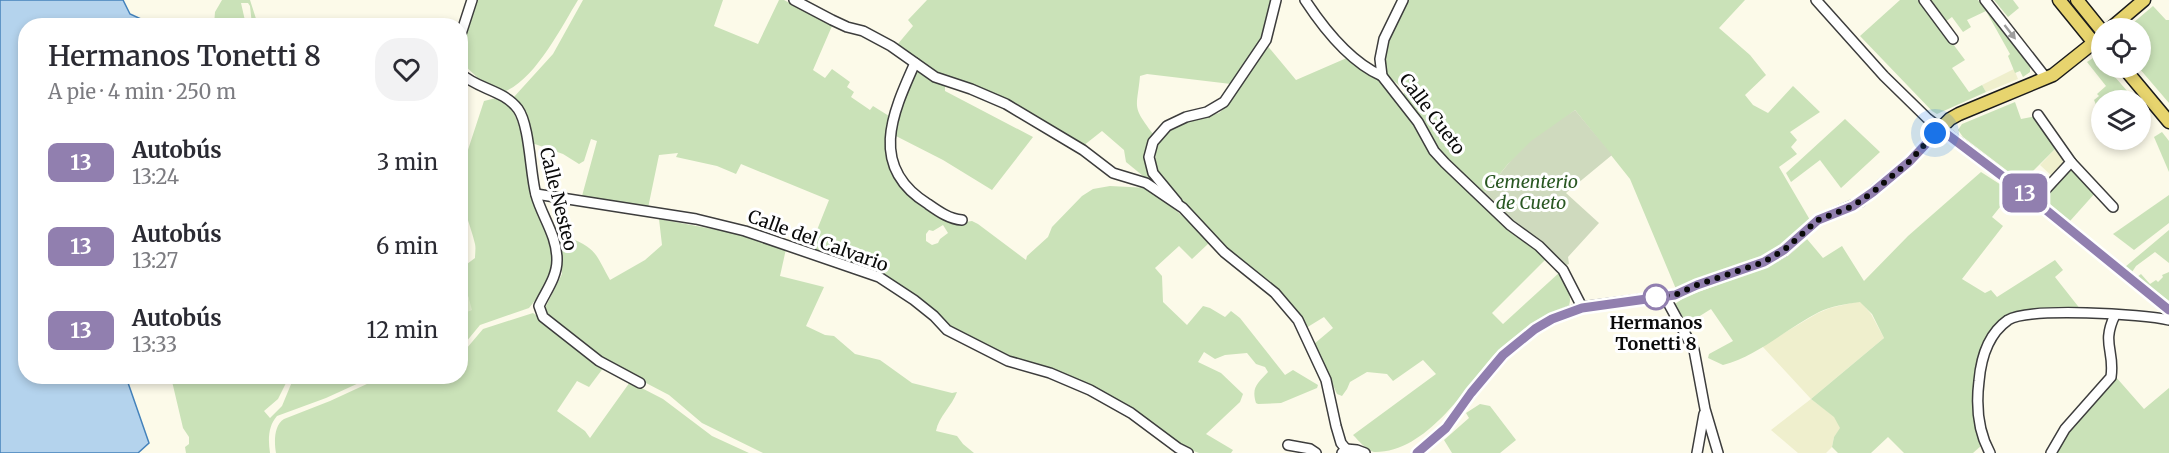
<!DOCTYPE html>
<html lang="es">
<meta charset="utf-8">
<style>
body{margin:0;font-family:Merriweather,serif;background:#f2f2f3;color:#2b2b33;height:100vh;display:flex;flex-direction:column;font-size:22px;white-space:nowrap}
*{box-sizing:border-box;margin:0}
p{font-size:20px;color:#7c7c81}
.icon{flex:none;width:33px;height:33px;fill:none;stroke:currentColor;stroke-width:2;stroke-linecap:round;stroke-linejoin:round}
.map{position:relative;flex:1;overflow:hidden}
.details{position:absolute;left:18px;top:18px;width:450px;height:366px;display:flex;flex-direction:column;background:#fff;border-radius:24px;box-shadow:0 3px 9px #0003}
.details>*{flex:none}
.badge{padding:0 12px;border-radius:9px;font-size:21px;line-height:39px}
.controls{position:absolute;left:2091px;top:18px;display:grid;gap:12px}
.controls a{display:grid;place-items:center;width:60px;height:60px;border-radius:50%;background:#fff;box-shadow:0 3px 9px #0003;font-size:30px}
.you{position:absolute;width:30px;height:30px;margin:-15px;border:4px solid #fff;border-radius:50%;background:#1a73e8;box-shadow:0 0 0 9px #1a73e833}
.map>.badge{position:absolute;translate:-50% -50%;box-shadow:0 0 0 3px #fff}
.round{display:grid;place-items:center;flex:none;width:63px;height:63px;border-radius:24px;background:#f2f2f3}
.overview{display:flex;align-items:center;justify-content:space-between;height:102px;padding:0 30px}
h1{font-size:28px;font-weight:600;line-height:45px}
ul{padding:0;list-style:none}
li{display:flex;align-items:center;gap:18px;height:84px;padding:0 30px}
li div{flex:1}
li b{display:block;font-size:22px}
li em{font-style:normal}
li .badge{min-width:66px;font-weight:700;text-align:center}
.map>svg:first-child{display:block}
.farmland{fill:#efefcd}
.green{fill:#cae2b8;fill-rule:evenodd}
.cemetery{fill:#cfdabe}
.pitch{fill:#dceac8}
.water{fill:#b4d3ed;stroke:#4482bb;stroke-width:1.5}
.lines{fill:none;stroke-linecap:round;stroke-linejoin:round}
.minor-casing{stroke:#3d3d3d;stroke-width:12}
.major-casing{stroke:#1b1b1b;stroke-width:15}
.minor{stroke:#fff;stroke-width:9}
.major{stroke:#e7d46e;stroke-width:12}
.oneway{fill:#9d9d9d}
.line-casing{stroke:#fff;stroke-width:14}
.line{stroke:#917faf;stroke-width:9}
.walk{stroke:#0a0a0a;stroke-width:6;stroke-dasharray:0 10.8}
.stop-dot{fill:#fff;stroke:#917faf;stroke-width:3}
.labels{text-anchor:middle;stroke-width:6;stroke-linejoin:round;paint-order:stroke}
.street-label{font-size:18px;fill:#0a0a0a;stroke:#fff}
.park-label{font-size:18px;font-style:italic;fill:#2a5823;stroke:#fff}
.stop-label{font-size:18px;font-weight:bold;fill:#0a0a0a;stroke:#fff}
</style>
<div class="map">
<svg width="2169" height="453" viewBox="0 0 2169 453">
<rect width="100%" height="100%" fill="#fcfae9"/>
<g class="farmland">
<polygon points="2014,69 2018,79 1986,92 1982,85"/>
<polygon points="2057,147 2066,163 2054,178 2040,165"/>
<polygon points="1860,301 1871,314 1884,338 1811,399 1835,417 1841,428 1834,437 1832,447 1826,453 1798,453 1771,430 1811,399 1762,346 1818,313 1830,308"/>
</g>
<g class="green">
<polygon points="222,0 250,0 258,25 252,25 250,6 248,3 241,3 246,25 214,25 215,12"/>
<path d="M476,0H578C562,26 534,82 503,92L480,80L461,62V49Z"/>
<path d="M583,0H723L714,26L758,44L779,0H784L832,26L813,70L825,78L832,69L850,82L847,87L854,92L851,97L870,110L873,106L889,116L886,141L890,158L913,197L919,204L958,223L972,221L978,224L1026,260L1027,256L1048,237L1052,227L1082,196L1093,189L1110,186L1149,188L1198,229L1209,243L1192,259L1179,246L1155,268L1162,276L1163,302L1187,325L1203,306L1210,308L1225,317L1231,311L1240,318L1285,375L1293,370L1318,385L1317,388L1281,403L1258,404L1256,403C1251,387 1258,383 1268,372L1265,367L1256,364L1247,353L1225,355L1215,359L1204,352L1198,362L1221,373L1243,394L1240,402L1206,434L1233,450L1231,453H1199L1180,446L1108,396L1010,357L951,329L889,278L873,270L838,261L809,250L829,200L741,164L736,174L717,166L676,157L678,153L659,155L648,208L582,196L597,141L591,139L584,161L579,164L563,154L532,143L513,98L553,54ZM943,225L948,233L940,239L938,243L932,245L926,241V234L929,230L933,231Z"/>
<path d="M927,0H1272L1262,39L1231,84L1147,74L1140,76C1137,109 1131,105 1153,134L1147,148L1165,194L1126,162L1124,150L1102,131L1083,146L934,72L897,45L913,26L908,20Z"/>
<path d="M1405,0H1745L1719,28L1750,55L1766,75L1745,95L1753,105L1768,113L1793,86L1820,112L1790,132L1797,140L1791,147L1797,154L1779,167L1810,220C1801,228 1793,238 1783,245C1753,268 1711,276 1676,289L1630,179L1575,110L1508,164L1482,196L1441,152L1401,97L1405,92C1400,84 1393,82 1388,76C1373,57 1397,18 1405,0Z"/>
<polygon points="1900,0 1920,0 1965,60 1952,68 1969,92 1982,85 1986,92 1937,114 1932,111 1860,36"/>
<polygon points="1928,0 1978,0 2030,65 2030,72 2023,77 2020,71 2015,73 2008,56 2010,54 1986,11 1967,20 1971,27 1963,32 1952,17 1945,22"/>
<polygon points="1994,0 2013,0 2019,8 2008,17"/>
<polygon points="2153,6 2166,20 2169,20 2169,103 2139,68 2140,68 2140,28 2127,28"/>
<path d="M1266,44L1296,80L1349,57L1383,82L1433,152L1547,258L1492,313L1503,324L1560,272C1565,283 1574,296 1568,308C1549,310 1505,342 1492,357C1465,389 1426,453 1374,452C1366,450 1359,441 1353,435L1436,374L1423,360L1393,381L1387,374L1367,372L1350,382L1347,389L1342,396L1337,394L1314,344L1333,328L1324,317L1306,328L1279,290L1267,279L1255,274L1232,255L1182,202L1155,169L1156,146L1163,134L1175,124L1219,113L1229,104Z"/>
<polygon points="2093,58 2098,59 2101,62 2102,68 2105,68 2103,70 2104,71 2108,69 2135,100 2102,100 2100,114 2094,100 2099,96 2097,94 2106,86 2087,62"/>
<polygon points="916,68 945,85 945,91 1033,137 992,190 943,160 892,134 893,123"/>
<path d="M496,98L501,99L511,107L520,127L527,170L552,245V269L548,284L529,308L480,325L461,348V314L471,310L461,266L467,264L475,258C475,254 476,248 475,244C471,224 450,179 464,162L484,101Z"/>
<polygon points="2015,102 2021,119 2036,116 2057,147 2022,182 1963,137 1958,130 1962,124"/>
<polygon points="1845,119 1880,152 1841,188 1820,160 1791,182 1786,173"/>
<polygon points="2162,132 2169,141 2169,172 2154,137"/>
<polygon points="2071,168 2096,192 2070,221 2043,198"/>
<path d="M1981,172L2012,192L1992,217L2003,226L1962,279L1985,293L1991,290L1997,297L2055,260L2063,270L2055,277L2081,310L2019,312L1983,347C1970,374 1979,416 1982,445L1973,453H1904L1888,437L1871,453H1838L1832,447L1834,437L1840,428L1834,417L1811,399L1884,338L1872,314L1860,302C1846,304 1831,306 1819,312C1787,328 1758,356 1723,365L1708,358L1709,354L1733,341L1711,309L1687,324L1675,304L1685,297L1763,268L1788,256L1807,239L1823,258L1842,246L1864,281L1908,236Z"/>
<polygon points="2169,195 2169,223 2134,250 2113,234"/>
<path d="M659,219L750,236L786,249L780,276L824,287L806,326L825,335L834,336L855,354L880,360L912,383L952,393L957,392C952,406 939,416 936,431L957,436L963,444L974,453H763L702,423L669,395L604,361L547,316L544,310L562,274L560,240L567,241L568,237C597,249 595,253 610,280L645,260L662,245Z"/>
<polygon points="2169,230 2169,263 2155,252 2136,266 2132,272 2125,267"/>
<polygon points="2169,272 2169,301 2137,277 2141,274 2150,284 2156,280 2158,282 2163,277 2162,275"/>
<path d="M533,313L604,367L589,387L577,381L557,411L585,431L590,438L630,382L663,399L712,436L749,453H276C274,442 274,425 284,419L330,401L382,377L460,376L461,355L483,329Z"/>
<polygon points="2115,376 2144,409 2169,388 2169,453 2054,453 2064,435"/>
<path d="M171,377H289L278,399L264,411L270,418L282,406L294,377H372L326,398L277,416C268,426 268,440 270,453H186L185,447L189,444V437L183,428Z"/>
<polygon points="1480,404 1490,406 1516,440 1500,453 1452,453 1444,440 1469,418 1466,413"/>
</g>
<polygon class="cemetery" points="1575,110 1612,155 1566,193 1599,223 1568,257 1569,264 1564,266 1547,248 1482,196 1508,164 1531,141"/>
<polygon class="pitch" points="461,270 472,310 461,314 460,314"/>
<polygon class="water" points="0,0 123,0 130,14 154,25 26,26 26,376 126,377 149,443 138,453 0,453"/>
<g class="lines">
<g class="minor-casing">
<g id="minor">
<polyline points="794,0 832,20 847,27 863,31 891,46 935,77 971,89 1006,104 1083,150 1113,173 1146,183 1183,208 1224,252 1275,293 1298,320 1326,380 1336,426 1341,443 1346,449"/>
<path d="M1305,0C1324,29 1350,62 1382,76"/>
<polyline points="1403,0 1384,39 1380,59 1382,76 1418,122 1434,151 1445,163 1510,225 1539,246 1563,270 1582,307"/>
<polyline points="1816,0 1884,76 1927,118 2035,201 2169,310"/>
<polyline points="1924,0 1953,39"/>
<polyline points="1985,0 2046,78"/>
<polyline points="460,37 472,0"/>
<path d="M915,63C892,114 868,167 928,204C938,211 949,219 962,220"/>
<path d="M460,73C477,89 504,90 518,109C530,126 530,173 536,195C542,217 557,235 557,260C557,277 546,291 539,306L543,317L599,361L640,383"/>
<polyline points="2071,162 2113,207"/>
<polyline points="536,194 696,219 745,231 879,277 914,300 934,316 947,330 1008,361 1050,373 1090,390 1131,413 1178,448 1188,453"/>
<polyline points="2035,201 2071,162 2038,115"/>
<polyline points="1177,202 1153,173 1149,157 1153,142 1167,126 1186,117 1207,112 1224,102 1266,40 1276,0"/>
<polyline points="1665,297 1694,350 1705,409 1718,453"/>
<polyline points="1288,445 1310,449 1316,453"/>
<polyline points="1342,453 1346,449 1357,450 1365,453"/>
<polyline points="1417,453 1446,428 1471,393 1503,355 1535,329 1552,319 1582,307 1675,295 1697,285 1764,262 1784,251 1818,220 1860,202 1910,161 1940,129"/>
<polyline points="1697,453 1704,414"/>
<path d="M1990,453C1978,431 1976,405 1979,381C1981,358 1988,334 2008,320C2029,307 2143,314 2169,320"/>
<path d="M2051,453L2065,429L2111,377C2115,350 2101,344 2115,315"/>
</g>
</g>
<g class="major-casing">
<g id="major">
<polyline points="2059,0 2094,43"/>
<polyline points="2077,0 2102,31"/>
<polyline points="2111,28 2144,0"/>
<polyline points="2124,68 2169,122"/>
<polyline points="1940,129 1950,119 1959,114 2053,75 2102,36"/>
</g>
</g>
<use href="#minor" class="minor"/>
<use href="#major" class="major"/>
</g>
<defs><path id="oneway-solid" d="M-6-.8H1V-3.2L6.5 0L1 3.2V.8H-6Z" transform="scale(1.5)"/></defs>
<use class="oneway" href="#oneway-solid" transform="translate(2010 32) rotate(52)"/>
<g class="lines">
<g class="line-casing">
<polyline id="line" points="1417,453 1446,428 1471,393 1503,355 1535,329 1552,319 1582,308 1675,295 1697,285 1764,262 1784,250 1818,220 1853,206 1873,192 1910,161 1940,129 2035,201 2169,310"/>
</g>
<use href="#line" class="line"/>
<polyline class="walk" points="1656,297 1675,295 1697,285 1764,262 1784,250 1818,220 1853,206 1873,192 1910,161 1935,133"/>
</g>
<circle class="stop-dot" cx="1656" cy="297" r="12"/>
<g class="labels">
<g class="street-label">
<text transform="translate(1432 114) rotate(53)" y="6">Calle Cueto</text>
<text transform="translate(558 199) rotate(76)" y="6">Calle Nesteo</text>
<text transform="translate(818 241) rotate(20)" y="6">Calle del Calvario</text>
</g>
<g class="park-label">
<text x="1531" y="188">Cementerio<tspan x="1531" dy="21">de Cueto</tspan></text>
</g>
<g class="stop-label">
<text x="1656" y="329">Hermanos<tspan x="1656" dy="21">Tonetti 8</tspan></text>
</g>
</g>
</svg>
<div class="controls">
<a><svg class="icon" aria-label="locate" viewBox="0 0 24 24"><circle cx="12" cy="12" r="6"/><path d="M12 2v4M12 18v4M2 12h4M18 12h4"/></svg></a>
<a><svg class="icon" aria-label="layers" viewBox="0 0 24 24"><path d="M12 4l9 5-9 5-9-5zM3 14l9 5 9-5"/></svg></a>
</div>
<div class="you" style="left:1935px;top:133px"></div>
<b class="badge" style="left:2025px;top:193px;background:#917faf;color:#fff">13</b>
<section class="details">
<div class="overview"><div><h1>Hermanos Tonetti 8</h1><p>A pie · 4 min · 250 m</p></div><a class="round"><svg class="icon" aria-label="heart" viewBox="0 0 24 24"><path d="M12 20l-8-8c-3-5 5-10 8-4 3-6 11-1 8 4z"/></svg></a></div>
<ul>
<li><span class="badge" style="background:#917faf;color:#fff">13</span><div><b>Autobús</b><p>13:24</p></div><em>3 min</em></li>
<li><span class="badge" style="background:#917faf;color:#fff">13</span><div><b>Autobús</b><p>13:27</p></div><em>6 min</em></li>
<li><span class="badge" style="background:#917faf;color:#fff">13</span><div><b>Autobús</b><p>13:33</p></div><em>12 min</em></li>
</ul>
</section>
</div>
